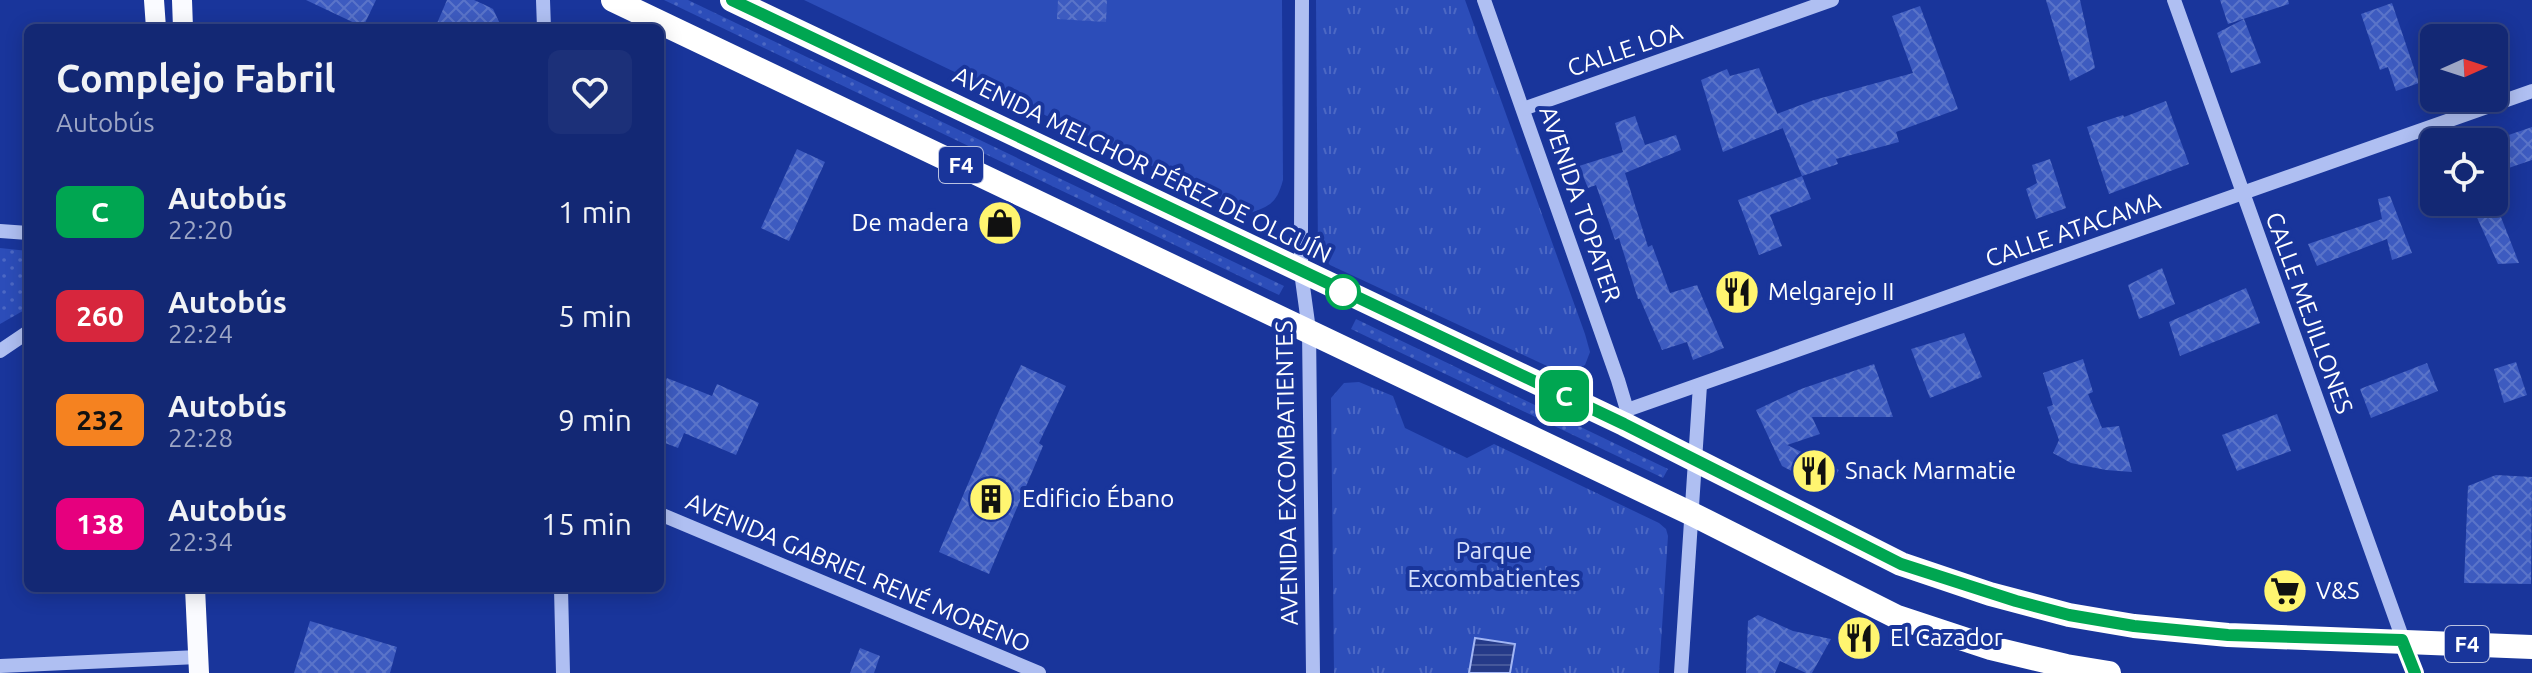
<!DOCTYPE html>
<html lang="es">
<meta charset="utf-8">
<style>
body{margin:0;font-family:Ubuntu,sans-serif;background:#1c3079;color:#f1f3f6;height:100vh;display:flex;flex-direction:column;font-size:30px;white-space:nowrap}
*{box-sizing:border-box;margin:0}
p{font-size:26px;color:#9da6c5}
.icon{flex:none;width:44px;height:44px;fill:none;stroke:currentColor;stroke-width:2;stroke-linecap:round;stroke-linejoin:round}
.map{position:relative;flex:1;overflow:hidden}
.details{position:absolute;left:24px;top:24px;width:640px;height:568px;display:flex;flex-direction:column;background:#132874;border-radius:12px;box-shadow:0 4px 20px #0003,0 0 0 2px #324486}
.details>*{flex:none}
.badge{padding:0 16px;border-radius:12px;font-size:28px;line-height:52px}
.needle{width:52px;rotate:87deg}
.fabs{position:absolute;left:2420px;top:24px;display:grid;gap:16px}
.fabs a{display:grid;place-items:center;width:88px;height:88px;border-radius:12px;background:#132874;box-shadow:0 4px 20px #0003,0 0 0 2px #324486;font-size:40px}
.map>.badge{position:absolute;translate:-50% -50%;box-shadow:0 0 0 4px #fff}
.round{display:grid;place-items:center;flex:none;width:84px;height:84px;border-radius:12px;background:#1c3079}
.summary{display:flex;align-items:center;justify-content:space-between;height:136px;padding:0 32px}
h1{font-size:38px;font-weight:700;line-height:60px}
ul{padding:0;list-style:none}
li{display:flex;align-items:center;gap:24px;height:104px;padding:0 32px}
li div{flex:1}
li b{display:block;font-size:30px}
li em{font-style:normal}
li .badge{min-width:88px;font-weight:700;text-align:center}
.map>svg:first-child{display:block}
.grass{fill:url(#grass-dots)}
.park{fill:url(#park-tufts)}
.garden{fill:#2c4db9}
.water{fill:url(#water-rules);stroke:#a2b6f4;stroke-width:2}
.building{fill:url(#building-cross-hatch)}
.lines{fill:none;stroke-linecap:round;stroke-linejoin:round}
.minor{stroke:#afbff2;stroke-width:14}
.major{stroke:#fafbff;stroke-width:20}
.highway{stroke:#fff;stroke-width:24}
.line-casing{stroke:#fff;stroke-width:18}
.line{stroke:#00a651;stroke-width:12}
.stop-dot{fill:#fff;stroke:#00a651;stroke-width:4}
.labels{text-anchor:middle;stroke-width:8;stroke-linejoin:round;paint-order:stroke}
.shield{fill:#19359b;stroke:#bac2e1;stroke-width:2}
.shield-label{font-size:22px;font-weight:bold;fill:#fff}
.street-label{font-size:24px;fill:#fff;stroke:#19359b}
.poi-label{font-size:24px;fill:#fff;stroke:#19359b;text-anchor:start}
.park-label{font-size:24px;fill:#d7e0fc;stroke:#19359b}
</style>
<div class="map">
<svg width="2532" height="673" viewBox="0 0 2532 673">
<defs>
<pattern id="grass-dots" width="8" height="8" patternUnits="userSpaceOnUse" patternTransform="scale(2)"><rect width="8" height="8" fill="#2c4db9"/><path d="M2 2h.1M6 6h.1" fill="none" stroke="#4c68c4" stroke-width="1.8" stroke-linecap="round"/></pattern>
<pattern id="park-tufts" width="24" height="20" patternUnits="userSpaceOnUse" patternTransform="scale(2)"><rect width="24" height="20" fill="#2c4db9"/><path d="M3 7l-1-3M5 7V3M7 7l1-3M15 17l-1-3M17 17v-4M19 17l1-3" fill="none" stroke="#4c68c4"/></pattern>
<pattern id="water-rules" width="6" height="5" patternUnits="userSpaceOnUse" patternTransform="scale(2)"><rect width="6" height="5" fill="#253a88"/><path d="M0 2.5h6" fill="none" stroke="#46589a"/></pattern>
<pattern id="building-cross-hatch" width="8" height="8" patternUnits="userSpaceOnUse" patternTransform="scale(2)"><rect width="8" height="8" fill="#3d5bc0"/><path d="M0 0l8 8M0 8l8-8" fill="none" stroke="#5a74c9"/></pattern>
</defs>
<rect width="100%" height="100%" fill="#19359b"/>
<g class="grass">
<polygon points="664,0 688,0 1284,286 1279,295"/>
<polygon points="0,248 28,251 28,308 0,324"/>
<polygon points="1356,319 1668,469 1663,478 1351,329"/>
</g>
<g class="park">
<polygon points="1316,0 1465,0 1585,334 1590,352 1585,365 1574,371 1562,373 1330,265 1318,252"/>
<polygon points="1359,382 1393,396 1405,428 1467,458 1494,444 1659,523 1666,529 1668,536 1659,673 1334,673 1331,398 1344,383"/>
</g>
<path class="garden" d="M804,0H1282L1283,180C1277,202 1271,206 1250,213Z"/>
<polygon class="water" points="1475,638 1515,644 1510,673 1469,673"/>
<g class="building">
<polygon points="306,0 376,0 363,27"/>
<polygon points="447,0 474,0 485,5 493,9 502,28 435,28"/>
<polygon points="1058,0 1107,0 1106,22 1057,19"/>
<polygon points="2046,0 2080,0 2095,68 2070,81"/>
<polygon points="2220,0 2288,0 2289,4 2228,24"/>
<polygon points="2392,3 2419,83 2396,91 2388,67 2380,70 2361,14"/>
<polygon points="1920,6 1958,109 1896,132 1899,142 1836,159 1838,164 1802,176 1777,114 1814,100 1913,73 1892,16"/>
<polygon points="2244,19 2261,63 2231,73 2217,33"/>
<polygon points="1759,68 1783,128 1723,152 1701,80 1727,69 1730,76"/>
<polygon points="2166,101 2189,164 2109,194 2087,127 2123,115 2124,117"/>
<polygon points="1635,116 1645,145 1676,135 1681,150 1625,173 1648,247 1652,245 1670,293 1697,285 1724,348 1693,360 1687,342 1662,350 1640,299 1638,299 1619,238 1615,240 1596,185 1588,188 1579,166 1623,152 1615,123"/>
<polygon points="2532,127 2532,160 2494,173 2494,140"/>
<polygon points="797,149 825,162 789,241 761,228"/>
<polygon points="2050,159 2066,208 2036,219 2026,189 2037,183 2032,165"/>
<polygon points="1802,176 1811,199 1770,215 1782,246 1759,255 1738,200"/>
<polygon points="2390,196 2412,253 2392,260 2387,239 2317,266 2308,244 2382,219 2378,199"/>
<polygon points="2470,202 2495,202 2519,263 2498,264"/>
<polygon points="2162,268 2175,304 2139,319 2128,285"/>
<polygon points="2246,288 2260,323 2180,356 2169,322"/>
<polygon points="1964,333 1982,377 1930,398 1911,349"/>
<polygon points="2083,359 2093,392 2088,394 2102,428 2119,426 2132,472 2106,470 2071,463 2053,453 2059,440 2047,407 2053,405 2043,373"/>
<polygon points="2516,362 2527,395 2504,403 2494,369"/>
<polygon points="2427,363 2438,391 2371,418 2360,389"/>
<polygon points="1874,364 1893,417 1812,417 1820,434 1787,445 1839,470 1826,489 1782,466 1756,410 1801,389"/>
<polygon points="1021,365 1066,386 1039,443 1043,446 989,574 939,552 999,411"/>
<polygon points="667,378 712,396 717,384 759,403 736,455 684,433 678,448 660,441 660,396"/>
<polygon points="2277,414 2291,451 2237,471 2222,435"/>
<polygon points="2496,475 2532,477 2531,584 2464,583 2468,486"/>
<polygon points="1758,615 1793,631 1831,639 1812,673 1806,673 1780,661 1775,673 1746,673 1748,621"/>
<polygon points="310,621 397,647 390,673 294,673"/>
<polygon points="860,648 880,656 874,673 850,673"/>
</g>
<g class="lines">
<g class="minor">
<polyline points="543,0 544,28"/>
<polyline points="1302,0 1301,233 1301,272 1309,330 1313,673"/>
<polyline points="1484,0 1618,380 1627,410 1626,416"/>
<polyline points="2174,0 2415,673"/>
<polyline points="1523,109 1832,0"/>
<polyline points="0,231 28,233"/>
<polyline points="0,351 28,332"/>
<polyline points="1627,410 2532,91"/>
<polyline points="660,514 1039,673"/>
<polyline points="561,588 563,673"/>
<polyline points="0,666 198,657"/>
<polyline points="1681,673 1700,385"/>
</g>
<g class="major">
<polyline points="154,0 156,28"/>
<polyline points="182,0 183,28"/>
<polyline points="195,588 199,673"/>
</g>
<g class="highway">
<polyline points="613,0 1692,514 1897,617 1991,648 2066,666 2109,673"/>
<polyline points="732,0 1624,424 1901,564 1990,594 2069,615 2134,626 2228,635 2532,647"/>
</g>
</g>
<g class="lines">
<g class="line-casing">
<polyline id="line" points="732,0 1624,424 1901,564 2016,601 2069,615 2134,626 2228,635 2402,640 2415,673"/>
</g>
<use href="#line" class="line"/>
</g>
<defs>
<g id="shop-disc" transform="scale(2.3)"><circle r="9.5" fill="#fff570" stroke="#19359b"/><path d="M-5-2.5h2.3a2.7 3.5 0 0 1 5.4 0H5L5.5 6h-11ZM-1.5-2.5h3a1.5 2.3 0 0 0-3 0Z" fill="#111"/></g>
<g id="restaurant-disc" transform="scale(2.3)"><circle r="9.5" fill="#fff570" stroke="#19359b"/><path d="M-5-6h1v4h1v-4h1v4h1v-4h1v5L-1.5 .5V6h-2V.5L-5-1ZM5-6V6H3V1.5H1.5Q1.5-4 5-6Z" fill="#111"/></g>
<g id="building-disc" transform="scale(2.3)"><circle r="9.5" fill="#fff570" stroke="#19359b"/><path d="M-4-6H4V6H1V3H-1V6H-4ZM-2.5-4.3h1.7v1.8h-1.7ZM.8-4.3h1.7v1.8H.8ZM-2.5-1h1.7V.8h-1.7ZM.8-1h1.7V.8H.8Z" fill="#111"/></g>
<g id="supermarket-disc" transform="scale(2.3)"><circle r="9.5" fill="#fff570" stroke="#19359b"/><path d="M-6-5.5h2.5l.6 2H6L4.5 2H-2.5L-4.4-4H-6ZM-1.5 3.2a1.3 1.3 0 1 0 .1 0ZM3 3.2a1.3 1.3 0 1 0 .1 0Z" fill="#111"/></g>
</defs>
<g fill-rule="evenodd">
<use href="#shop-disc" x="1000" y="223"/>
<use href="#restaurant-disc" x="1737" y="292"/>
<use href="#restaurant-disc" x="1814" y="471"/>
<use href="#building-disc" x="991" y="499"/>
<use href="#supermarket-disc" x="2285" y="591"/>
<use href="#restaurant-disc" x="1859" y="638"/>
</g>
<circle class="stop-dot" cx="1343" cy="292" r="16"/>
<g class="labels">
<g class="shield">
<rect x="939" y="147" width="44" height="36" rx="6"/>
<rect x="2445" y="626" width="44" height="36" rx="6"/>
</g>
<g class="shield-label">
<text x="961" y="173">F4</text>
<text x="2467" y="652">F4</text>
</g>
<g class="street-label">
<text transform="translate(1625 50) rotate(-19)" y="8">CALLE LOA</text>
<text transform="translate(1142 165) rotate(26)" y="8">AVENIDA MELCHOR PÉREZ DE OLGUÍN</text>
<text transform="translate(1580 204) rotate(71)" y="8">AVENIDA TOPATER</text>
<text transform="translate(2073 230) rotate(-19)" y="8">CALLE ATACAMA</text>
<text transform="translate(2309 313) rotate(70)" y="8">CALLE MEJILLONES</text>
<text transform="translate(1287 473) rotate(-91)" y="8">AVENIDA EXCOMBATIENTES</text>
<text transform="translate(858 573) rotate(23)" y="8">AVENIDA GABRIEL RENÉ MORENO</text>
</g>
<g class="poi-label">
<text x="969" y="231" text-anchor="end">De madera</text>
<text x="1768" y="300">Melgarejo II</text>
<text x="1845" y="479">Snack Marmatie</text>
<text x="1022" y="507">Edificio Ébano</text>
<text x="2316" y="599">V&amp;S</text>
<text x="1890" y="646">El Cazador</text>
</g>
<g class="park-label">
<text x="1494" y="559">Parque<tspan x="1494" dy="28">Excombatientes</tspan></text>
</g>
</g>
</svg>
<div class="fabs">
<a><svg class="needle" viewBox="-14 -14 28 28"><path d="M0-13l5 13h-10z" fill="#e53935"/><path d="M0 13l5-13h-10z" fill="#9da6c5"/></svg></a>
<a><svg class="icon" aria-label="locate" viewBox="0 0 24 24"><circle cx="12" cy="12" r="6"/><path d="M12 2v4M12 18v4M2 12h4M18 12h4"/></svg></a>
</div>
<b class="badge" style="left:1564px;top:396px;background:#00a651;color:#fff">C</b>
<section class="details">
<div class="summary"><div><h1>Complejo Fabril</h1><p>Autobús</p></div><a class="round"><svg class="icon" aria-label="heart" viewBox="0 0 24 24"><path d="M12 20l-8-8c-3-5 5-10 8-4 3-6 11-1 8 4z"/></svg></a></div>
<ul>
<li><span class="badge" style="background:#00a651;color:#fff">C</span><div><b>Autobús</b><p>22:20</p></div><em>1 min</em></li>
<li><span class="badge" style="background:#d7263d;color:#fff">260</span><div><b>Autobús</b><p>22:24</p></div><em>5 min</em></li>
<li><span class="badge" style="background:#f58220;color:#111">232</span><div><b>Autobús</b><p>22:28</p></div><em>9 min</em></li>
<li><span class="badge" style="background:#e6007e;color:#fff">138</span><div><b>Autobús</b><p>22:34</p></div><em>15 min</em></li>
</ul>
</section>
</div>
